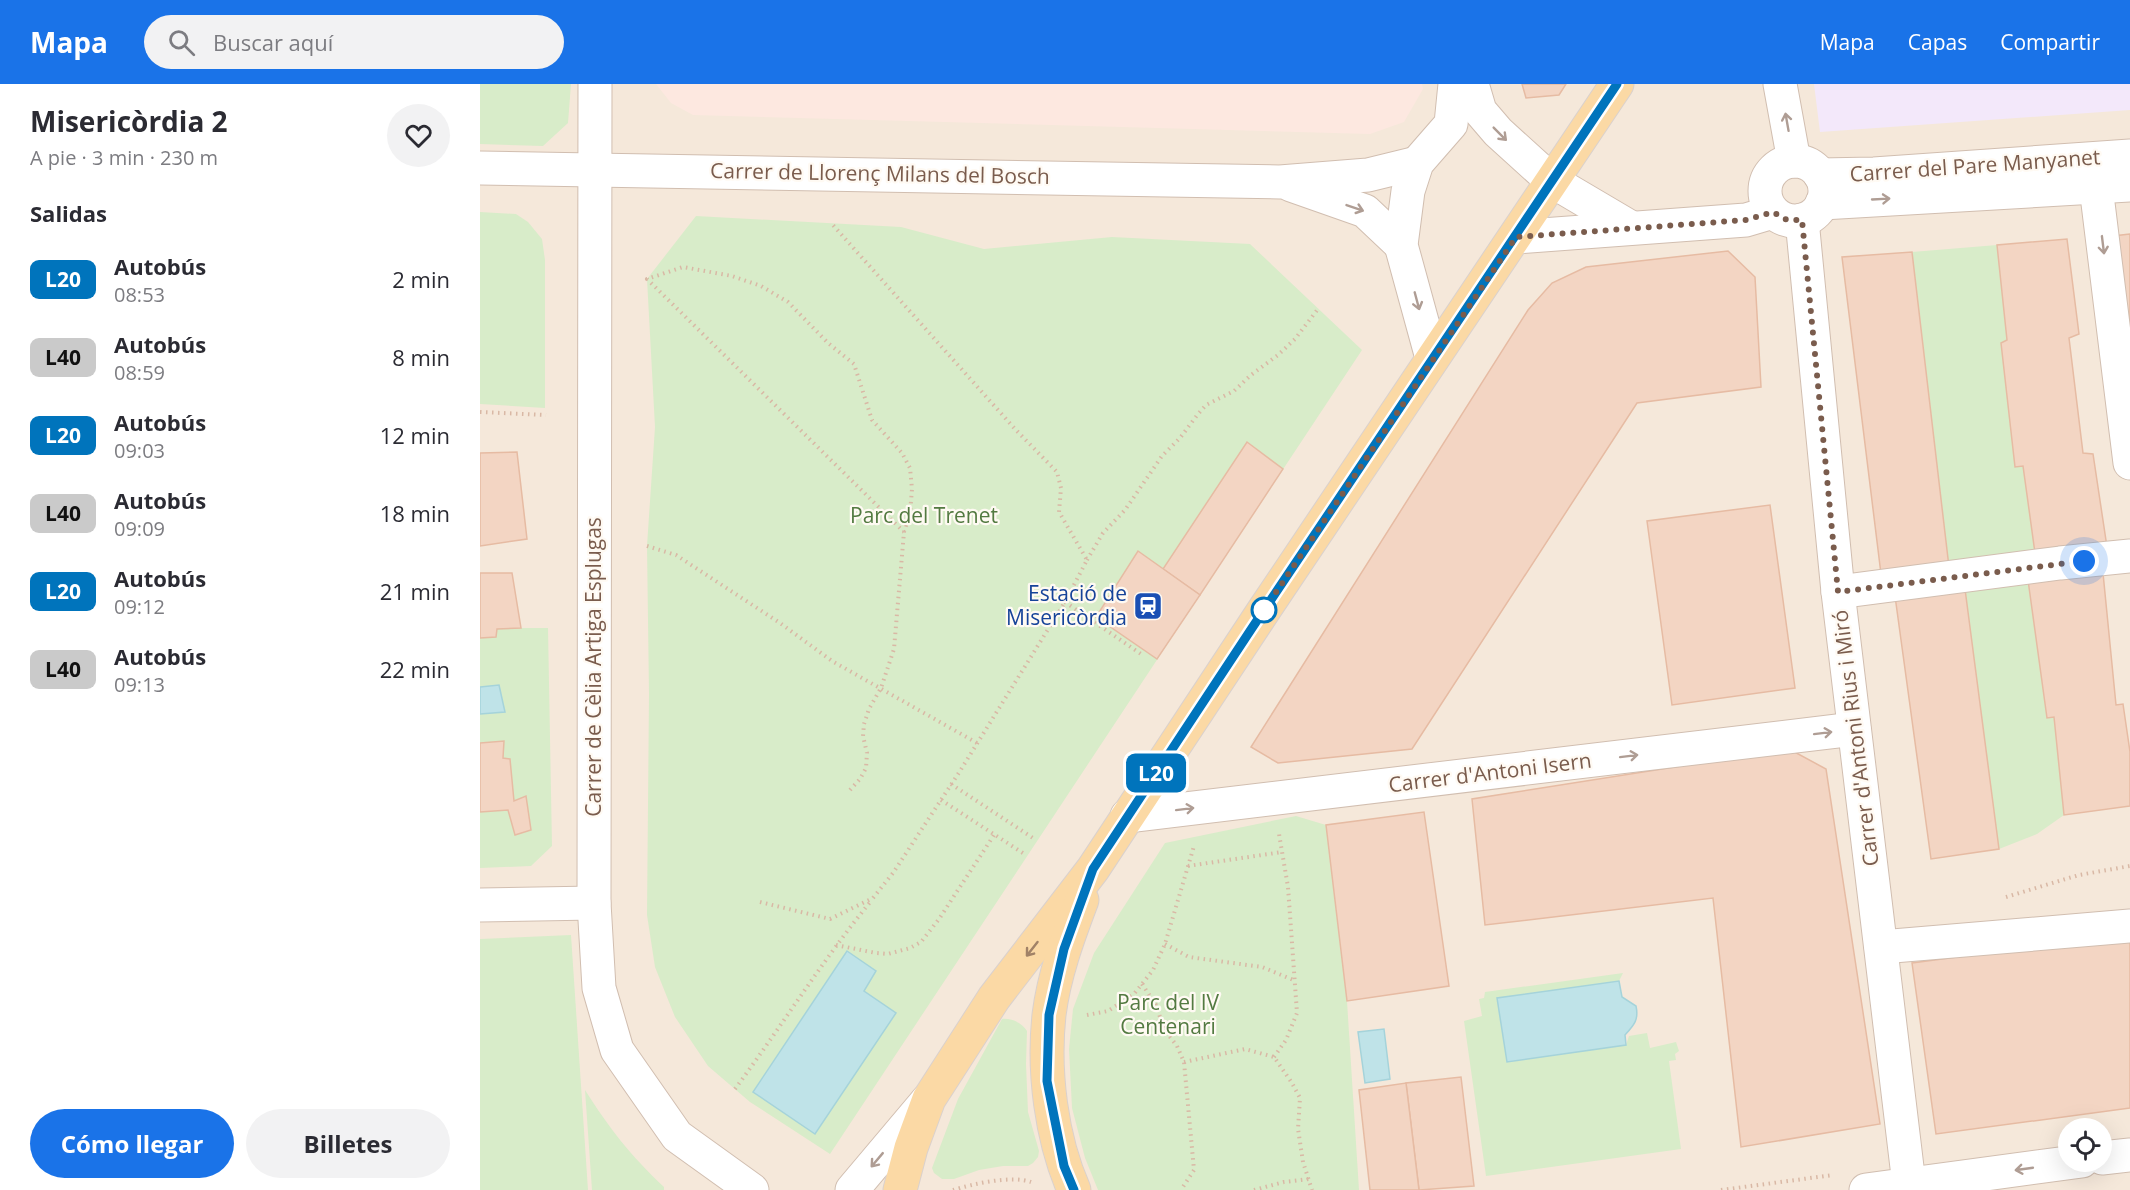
<!DOCTYPE html>
<html lang="es">
<meta charset="utf-8">
<style>
body{margin:0;font-family:"Open Sans",sans-serif;background:#f2f2f3;color:#2b2b33;height:100vh;display:flex;flex-direction:column;font-size:22px;white-space:nowrap}
*{box-sizing:border-box;margin:0}
p{font-size:20px;color:#7c7c81}
.icon{flex:none;width:33px;height:33px;fill:none;stroke:currentColor;stroke-width:2;stroke-linecap:round;stroke-linejoin:round}
.map{position:relative;flex:1;overflow:hidden}
.sheet{display:flex;flex-direction:column;background:#fff;width:480px}
.sheet>*{flex:none}
.badge{padding:0 12px;border-radius:9px;font-size:21px;line-height:39px}
.tools{position:absolute;left:1578px;top:1034px;display:grid;gap:12px}
.tools a{display:grid;place-items:center;width:54px;height:54px;border-radius:50%;background:#fff;box-shadow:0 6px 24px #0002;font-size:30px}
.you{position:absolute;width:30px;height:30px;margin:-15px;border:4px solid #fff;border-radius:50%;background:#1a73e8;box-shadow:0 0 0 9px #1a73e833}
.map>.badge{position:absolute;translate:-50% -50%;box-shadow:0 0 0 3px #fff}
h2{padding:0 30px;font-size:22px;line-height:54px}
.round{display:grid;place-items:center;flex:none;width:63px;height:63px;border-radius:32px;background:#f2f2f3}
.summary{display:flex;align-items:center;justify-content:space-between;height:102px;padding:0 30px}
h1{font-size:28px;font-weight:700;line-height:45px}
.button{display:flex;gap:12px;margin-top:auto;padding:12px 30px}
.button a{flex:1;height:69px;border-radius:36px;background:#1a73e8;color:#fff;font-size:24px;font-weight:700;line-height:69px;text-align:center}
.button a+a{background:#f2f2f3;color:#2b2b33}
ul{padding:0;list-style:none}
li{display:flex;align-items:center;gap:18px;height:78px;padding:0 30px}
li div{flex:1}
li b{display:block;font-size:22px}
li em{font-style:normal}
li .badge{min-width:66px;font-weight:700;text-align:center}
header{display:flex;align-items:center;gap:36px;box-sizing:border-box;height:84px;padding:0 30px;background:#1a73e8;color:#fff}
header strong{font-size:28px}
nav{display:flex;gap:33px;margin-inline-start:auto;font-size:21px}
.search{width:420px;height:54px;background:#f2f2f3;display:flex;align-items:center;gap:15px;box-sizing:border-box;padding:0 21px;border-radius:33px;color:#7c7c81;font-size:22px}
main{display:flex;flex:1;min-height:0}
.map>svg:first-child{display:block}
.residential{fill:#f5e8da;fill-rule:evenodd}
.commercial{fill:#fde8e0}
.education{fill:#f3e8fa}
.green{fill:#d8ecc9}
.water{fill:#bfe3e8;stroke:#a5d3da;stroke-width:1.5}
.building{fill:#f3d5c3;stroke:#e6bba3;stroke-width:1.5}
.lines{fill:none;stroke-linecap:round;stroke-linejoin:round}
.minor-casing{stroke:#d1beb0;stroke-width:35}
.major-casing{stroke:#dad1cd;stroke-width:35}
.path{stroke:#d9b8a5;stroke-width:4;stroke-dasharray:1.5 4.5;stroke-linecap:butt}
.minor{stroke:#fff;stroke-width:33}
.major{stroke:#fbd9a5;stroke-width:33}
.oneway{stroke:#af9d94}
.oneway2{stroke:#a18267}
.line-casing{stroke:#fff;stroke-width:14}
.line{stroke:#0074bc;stroke-width:9}
.walk{stroke:#7a5c4d;stroke-width:6;stroke-dasharray:0 10.8}
.stop-dot{fill:#fff;stroke:#0074bc;stroke-width:3}
.labels{text-anchor:middle;stroke-width:4.5;stroke-linejoin:round;paint-order:stroke}
.street-label{font-size:21px;fill:#7a5c4d;stroke:#fffaf3}
.park-label{font-size:21px;fill:#537a41;stroke:#fffaf3}
.transit-label{font-size:21px;fill:#164399;stroke:#fffaf3;text-anchor:end}
</style>
<header>
<strong>Mapa</strong>
<div class="search"><svg class="icon" aria-label="search" viewBox="0 0 24 24"><circle cx="10" cy="10" r="6"/><path d="M15 15l6 6"/></svg>Buscar aquí</div>
<nav><a>Mapa</a><a>Capas</a><a>Compartir</a></nav>
</header>
<main>
<section class="sheet">
<div class="summary"><div><h1>Misericòrdia 2</h1><p>A pie · 3 min · 230 m</p></div><a class="round"><svg class="icon" aria-label="heart" viewBox="0 0 24 24"><path d="M12 20l-8-8c-3-5 5-10 8-4 3-6 11-1 8 4z"/></svg></a></div>
<h2>Salidas</h2>
<ul>
<li><span class="badge" style="background:#0074bc;color:#fff">L20</span><div><b>Autobús</b><p>08:53</p></div><em>2 min</em></li>
<li><span class="badge" style="background:#cacaca;color:#111">L40</span><div><b>Autobús</b><p>08:59</p></div><em>8 min</em></li>
<li><span class="badge" style="background:#0074bc;color:#fff">L20</span><div><b>Autobús</b><p>09:03</p></div><em>12 min</em></li>
<li><span class="badge" style="background:#cacaca;color:#111">L40</span><div><b>Autobús</b><p>09:09</p></div><em>18 min</em></li>
<li><span class="badge" style="background:#0074bc;color:#fff">L20</span><div><b>Autobús</b><p>09:12</p></div><em>21 min</em></li>
<li><span class="badge" style="background:#cacaca;color:#111">L40</span><div><b>Autobús</b><p>09:13</p></div><em>22 min</em></li>
</ul>
<div class="button"><a>Cómo llegar</a><a>Billetes</a></div>
</section>
<div class="map">
<svg width="1650" height="1106" viewBox="0 0 1650 1106">
<rect width="100%" height="100%" fill="#fdf6ec"/>
<path class="residential" d="M0,0H1650V1106H0ZM1588,1044H1622V1077H1588Z"/>
<polygon class="commercial" points="176,0 942,0 943,5 924,38 890,50 213,31 191,19"/>
<polygon class="education" points="1334,0 1650,0 1650,26 1340,48"/>
<g class="green">
<polygon points="0,0 91,0 88,39 63,62 0,60"/>
<polygon points="0,128 36,130 48,138 62,155 65,176 65,324 0,320"/>
<polygon points="216,132 421,143 504,165 632,153 770,160 882,266 350,1070 270,1018 228,982 195,933 175,883 167,831 169,610 167,462 175,343 167,195"/>
<polygon points="1517,161 1527,256 1521,260 1535,382 1543,382 1555,469 1469,483 1432,168"/>
<polygon points="1548,496 1567,633 1574,633 1584,731 1557,750 1519,765 1485,505"/>
<polygon points="41,544 68,544 72,762 51,782 0,784 0,554 17,545"/>
<polygon points="816,732 846,741 867,917 879,1106 618,1106 605,1074 592,1024 589,965 593,925 614,869 685,759"/>
<polygon points="91,851 108,1106 0,1106 0,855"/>
<polygon points="1143,889 1139,897 1018,914 1027,978 1146,961 1149,952 1167,949 1170,964 1196,958 1199,967 1195,970 1196,976 1189,977 1201,1065 1006,1092 984,937 1002,932 999,915 1004,914 1005,908"/>
<path d="M522,935C532,934 542,939 547,947L546,980L548,1028L559,1067L558,1073L553,1079L548,1082H523L499,1086L474,1095H462L454,1089L452,1084L478,1015Z"/>
<path d="M105,1006C129,1044 151,1072 184,1103V1106H112Z"/>
</g>
<g class="water">
<polygon points="19,601 25,628 0,630 0,603"/>
<polygon points="367,867 396,887 384,907 416,929 335,1050 273,1008"/>
<path d="M1139,897L1142,913L1156,922C1159,936 1154,941 1145,951L1146,961L1027,978L1017,914Z"/>
<polygon points="904,945 910,995 885,999 878,948"/>
</g>
<g class="building">
<polygon points="1042,0 1086,0 1079,11 1046,14"/>
<polygon points="1650,150 1650,281 1633,152"/>
<polygon points="1587,155 1599,250 1589,254 1603,369 1613,370 1627,463 1555,469 1543,382 1535,383 1521,259 1527,256 1517,161"/>
<polygon points="1248,167 1275,193 1281,303 1157,319 932,665 798,679 771,663 1048,226 1072,199 1106,183"/>
<polygon points="1432,168 1469,483 1401,490 1362,173"/>
<polygon points="767,358 803,385 720,511 683,485"/>
<polygon points="37,368 47,455 0,462 0,369"/>
<polygon points="1290,421 1315,604 1192,621 1167,437"/>
<polygon points="658,467 720,511 677,575 616,533"/>
<polygon points="0,489 32,489 41,544 17,545 16,553 0,554"/>
<polygon points="1623,489 1636,621 1643,620 1650,668 1650,722 1584,731 1574,633 1567,634 1548,496"/>
<polygon points="1485,505 1519,765 1451,775 1415,512"/>
<polygon points="24,657 23,674 30,675 34,717 46,712 51,746 35,751 28,726 0,728 0,659"/>
<polygon points="1309,665 1346,685 1400,1040 1261,1063 1233,814 1005,841 992,715"/>
<polygon points="944,728 969,902 867,917 846,741"/>
<polygon points="1650,850 1650,1024 1456,1050 1432,879"/>
<polygon points="981,993 994,1102 939,1106 926,999"/>
<polygon points="926,999 939,1106 890,1106 879,1006"/>
</g>
<g class="lines">
<g class="minor-casing">
<g id="minor">
<polyline points="115,0 114,819 119,904 137,966 197,1052 272,1106"/>
<polyline points="992,0 1000,27 1018,48 1072,97 1150,143"/>
<polyline points="1300,0 1314,77"/>
<circle cx="1315" cy="107" r="30"/>
<polyline points="0,84 800,98 888,91 937,79"/>
<polyline points="1340,91 1394,90 1650,72"/>
<polyline points="811,101 885,127 921,161"/>
<polyline points="1616,103 1650,379"/>
<polyline points="1342,119 1650,101"/>
<polyline points="1322,136 1358,508 1429,1100"/>
<polyline points="1036,153 1266,136 1293,128"/>
<polyline points="952,274 921,161 928,107 937,79 971,40 975,0"/>
<polyline points="1358,508 1580,479 1650,472"/>
<polyline points="647,732 1374,645"/>
<polyline points="0,821 114,819"/>
<polyline points="1401,863 1650,842"/>
<polyline points="1622,1074 1650,1071"/>
<polyline points="372,1106 447,1017"/>
<polyline points="1386,1106 1602,1077"/>
</g>
</g>
<g class="major-casing">
<g id="major">
<polyline points="420,1106 431,1064 449,1015 514,914 613,785 784,526 1137,0"/>
<path d="M594,1106C571,1054 563,987 569,931C574,891 588,853 602,816"/>
</g>
</g>
<g class="path">
<polyline points="0,328 66,331"/>
<polyline points="167,462 196,471 300,539 352,577 497,659"/>
<polyline points="607,476 623,449 645,426 682,372 700,354 718,330 726,321 754,307 771,291 798,271 815,255 838,225"/>
<polyline points="585,518 661,570"/>
<polyline points="471,700 556,756"/>
<polyline points="370,706 380,695 386,684 387,669 383,652 384,640 389,625 401,604 414,565 424,448 167,195 203,183 252,192 281,202 308,218 348,259 374,280 392,336 422,369 430,384 432,405 430,429 424,448"/>
<polyline points="461,716 546,771"/>
<polyline points="708,782 802,768"/>
<polyline points="1526,813 1599,791 1650,782"/>
<polyline points="280,818 350,835 393,814 413,789 480,687 585,518 607,476 579,428 581,404 577,388 535,345 352,140"/>
<polyline points="685,860 709,873 782,883 816,897"/>
<polyline points="356,861 396,869 408,870 430,864 441,858 459,835 514,751"/>
<polyline points="662,900 676,921 684,945 697,962 704,978 714,1086 701,1106"/>
<polyline points="607,931 628,927 654,910 673,886 685,860 714,762"/>
<polyline points="794,973 806,956 817,929 808,803 799,750"/>
<polyline points="704,978 765,965 794,973 812,999 820,1014 818,1045 823,1078 832,1106"/>
<path d="M255,1005C301,943 342,877 391,817"/>
<path d="M473,1106C493,1100 531,1091 551,1098"/>
<polyline points="774,1106 804,1098 829,1095"/>
<polyline points="1241,1106 1353,1091"/>
</g>
<use href="#minor" class="minor"/>
<use href="#major" class="major"/>
</g>
<defs><path id="oneway-shaft" d="M-6 0H5M1.5-3L5.5 0L1.5 3" fill="none" stroke-width="1.6" stroke-linecap="round" stroke-linejoin="round" transform="scale(1.5)"/></defs>
<g class="oneway">
<use href="#oneway-shaft" transform="translate(1307 38) rotate(-100)"/>
<use href="#oneway-shaft" transform="translate(1020 50) rotate(45)"/>
<use href="#oneway-shaft" transform="translate(1401 115) rotate(-3)"/>
<use href="#oneway-shaft" transform="translate(875 124) rotate(19)"/>
<use href="#oneway-shaft" transform="translate(1623 161) rotate(83)"/>
<use href="#oneway-shaft" transform="translate(937 217) rotate(75)"/>
<use href="#oneway-shaft" transform="translate(1343 649) rotate(-7)"/>
<use href="#oneway-shaft" transform="translate(1149 672) rotate(-7)"/>
<use href="#oneway-shaft" transform="translate(705 725) rotate(-7)"/>
<use href="#oneway-shaft" transform="translate(397 1076) rotate(130)"/>
<use href="#oneway-shaft" transform="translate(1544 1085) rotate(172)"/>
</g>
<use class="oneway2" href="#oneway-shaft" transform="translate(552 865) rotate(128)"/>
<g class="lines">
<g class="line-casing">
<polyline id="line" points="594,1106 584,1082 567,997 569,931 584,865 613,785 772,544 1137,0"/>
</g>
<use href="#line" class="line"/>
<polyline class="walk" points="784,526 1036,153 1266,136 1293,128 1307,136 1322,136 1358,508 1604,477"/>
</g>
<defs>
<g id="station-square" transform="scale(1.5)"><rect x="-9" y="-9" width="18" height="18" rx="4" fill="#1a4fb4" stroke="#fffaf3"/><path d="M-3-6H3Q5-6 5-4V2Q5 4 3 4L4.5 6H3L1.5 4h-3L-3 6H-4.5L-3 4Q-5 4-5 2V-4Q-5-6-3-6ZM-3.5-4v3h7v-3ZM-3.5 1v1.5H-2V1ZM2 1v1.5H3.5V1Z" fill="#fff"/></g>
</defs>
<g fill-rule="evenodd">
<use href="#station-square" x="668" y="522"/>
</g>
<circle class="stop-dot" cx="784" cy="526" r="12"/>
<g class="labels">
<g class="street-label">
<text transform="translate(1495 82) rotate(-4)" y="7">Carrer del Pare Manyanet</text>
<text transform="translate(400 90) rotate(1)" y="7">Carrer de Llorenç Milans del Bosch</text>
<text transform="translate(114 583) rotate(-90)" y="7">Carrer de Cèlia Artiga Esplugas</text>
<text transform="translate(1376 654) rotate(-97)" y="7">Carrer d'Antoni Rius i Miró</text>
<text transform="translate(1010 689) rotate(-7)" y="7">Carrer d'Antoni Isern</text>
</g>
<g class="park-label">
<text x="444" y="439">Parc del Trenet</text>
<text x="688" y="926">Parc del IV<tspan x="688" dy="24">Centenari</tspan></text>
</g>
<g class="transit-label">
<text x="647" y="517">Estació de<tspan x="647" dy="24">Misericòrdia</tspan></text>
</g>
</g>
</svg>
<div class="tools">
<a><svg class="icon" aria-label="locate" viewBox="0 0 24 24"><circle cx="12" cy="12" r="6"/><path d="M12 2v4M12 18v4M2 12h4M18 12h4"/></svg></a>
</div>
<div class="you" style="left:1604px;top:477px"></div>
<b class="badge" style="left:676px;top:689px;background:#0074bc;color:#fff">L20</b>
</div>
</main>
